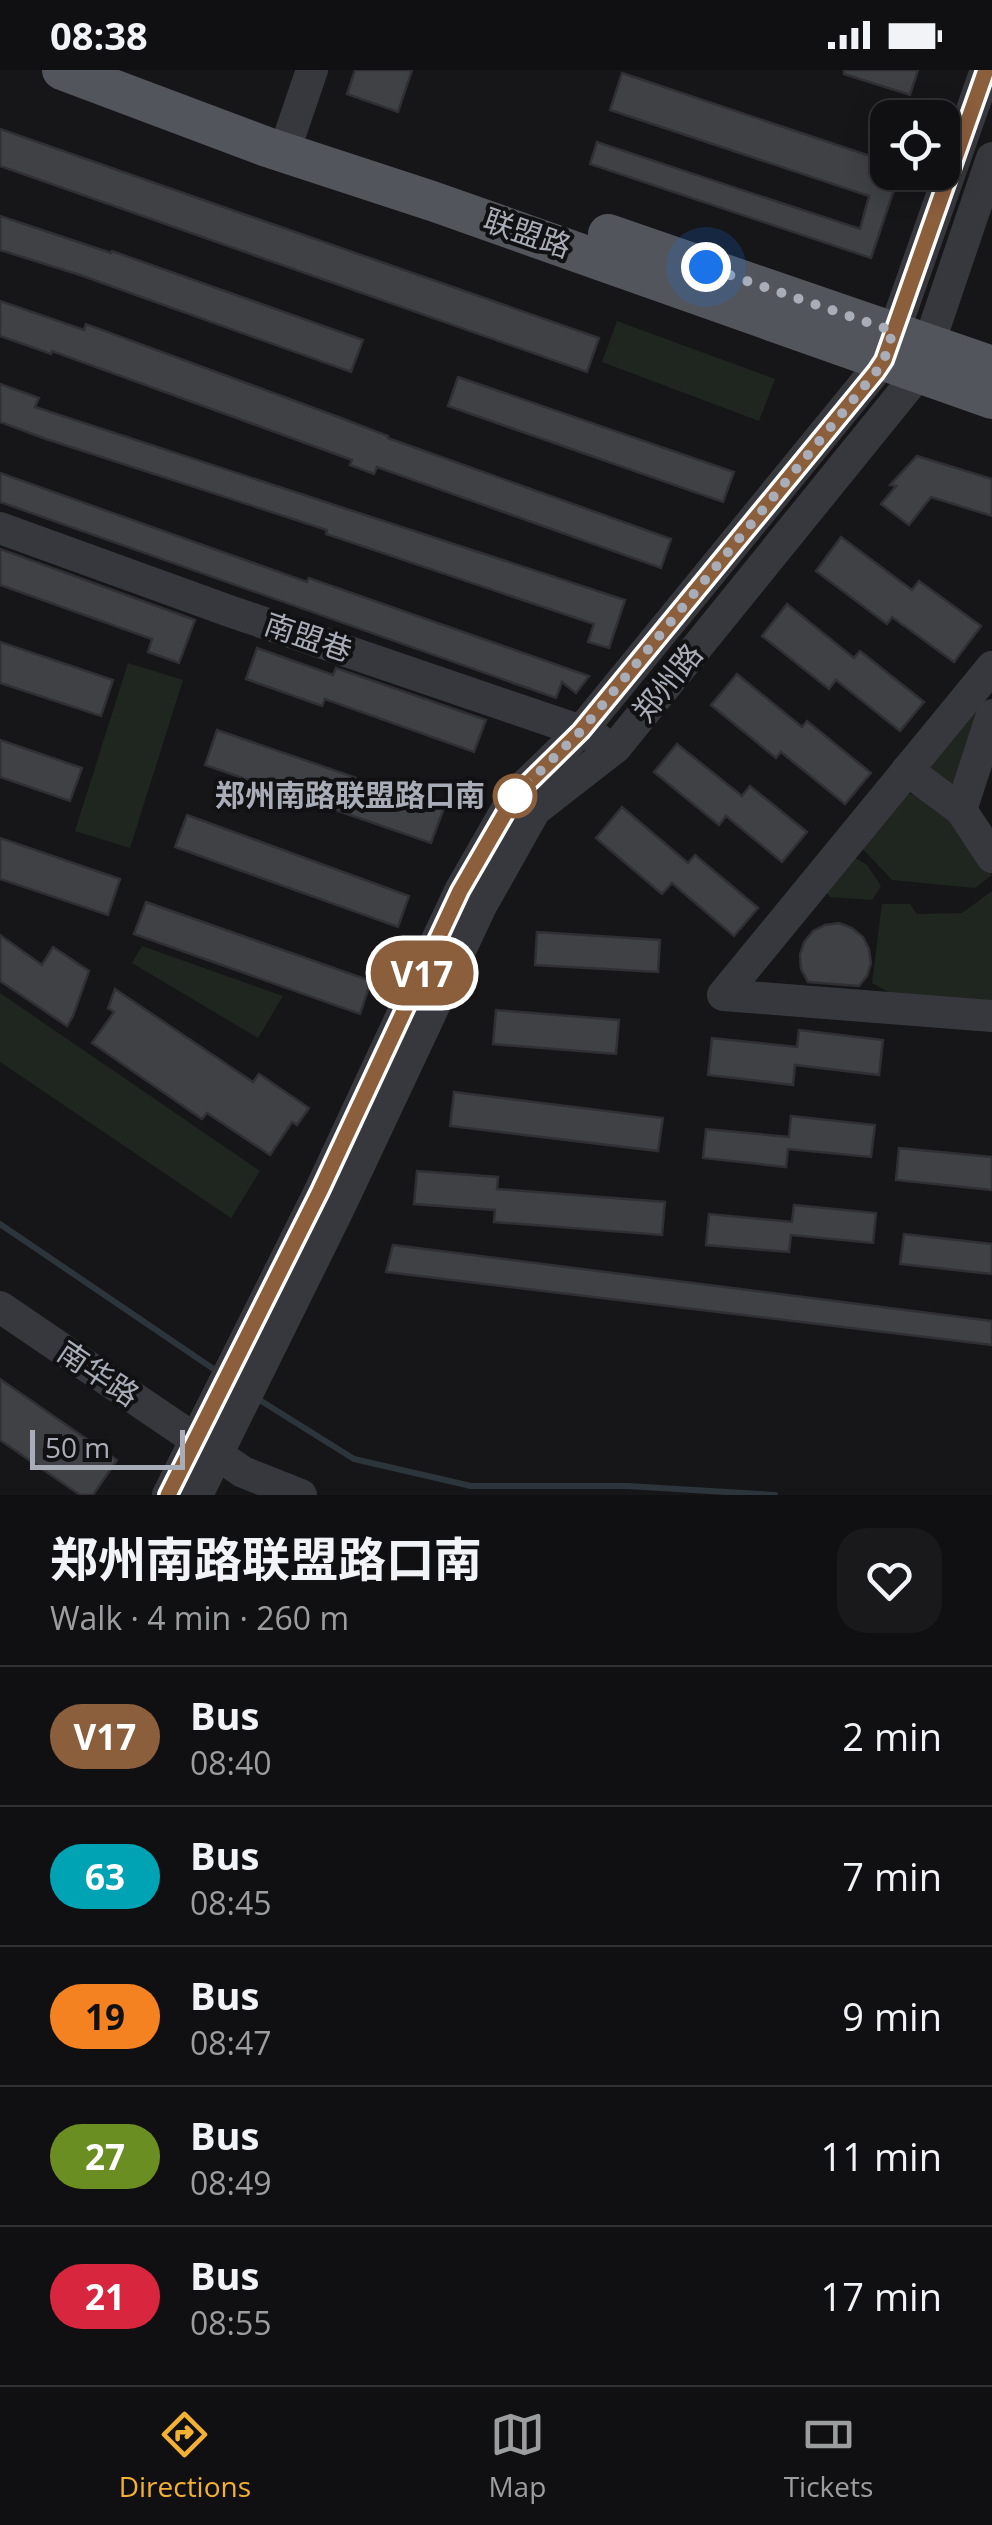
<!DOCTYPE html>
<meta charset="utf-8">
<style>
body{margin:0;font-family:"Open Sans","Noto Sans SC",sans-serif;background:#19191b;color:#f1f3f6;height:100vh;display:flex;flex-direction:column;font-size:38px;white-space:nowrap}
*{box-sizing:border-box;margin:0}
p{font-size:32px;color:#9c9d9f}
.icon{flex:none;width:55px;height:55px;fill:none;stroke:currentColor;stroke-width:2;stroke-linecap:round;stroke-linejoin:round}
.map{position:relative;height:1425px;overflow:hidden}
.drawer{display:flex;flex-direction:column;background:#101012;flex:1}
.drawer>*{flex:none}
.badge{padding:0 20px;border-radius:32px;font-size:35px;line-height:65px}
.fabs{position:absolute;left:870px;top:30px;display:grid;gap:20px}
.fabs a{display:grid;place-items:center;width:90px;height:90px;border-radius:20px;background:#101012;box-shadow:0 5px 25px #0003,0 0 0 2px #303032;font-size:50px}
.scale{position:absolute;left:30px;bottom:25px;width:155px;box-sizing:border-box;padding-left:10px;border:5px solid #a8adb8;border-top:0;font-size:28px;line-height:35px;white-space:nowrap;color:#a8adb8;-webkit-text-stroke:8px #111113;paint-order:stroke}
.you{position:absolute;width:50px;height:50px;margin:-25px;border:8px solid #fff;border-radius:50%;background:#1a73e8;box-shadow:0 0 0 15px #1a73e833}
.map>.badge{position:absolute;translate:-50% -50%;box-shadow:0 0 0 5px #fff}
.round{display:grid;place-items:center;flex:none;width:105px;height:105px;border-radius:30px;background:#19191b}
.summary{display:flex;align-items:center;justify-content:space-between;height:170px;padding:0 50px}
h1{font-size:48px;font-weight:700;line-height:75px}
ul{padding:0;list-style:none}
li{display:flex;align-items:center;gap:30px;height:140px;padding:0 50px;border-top:2px solid #303032}
li div{flex:1}
li b{display:block;font-size:38px}
li em{font-style:normal}
li .badge{min-width:110px;font-weight:700;text-align:center}
.status{display:flex;justify-content:space-between;align-items:center;height:70px;padding:0 50px;background:#101012;direction:ltr}
.status svg{height:28px;fill:currentColor}
.tabs{display:flex;justify-content:space-around;align-items:center;height:140px;border-top:2px solid #303032;background:#101012;font-size:28px;color:#9c9d9f}
.tabs a{display:grid;justify-items:center;gap:5px}
.tabs .current{color:#f2b134}
.map>svg:first-child{display:block}
.green{fill:#1e261f}
.lines{fill:none;stroke-linecap:round;stroke-linejoin:round}
.stream{stroke:#2c353c;stroke-width:6}
.building{fill:#404145;stroke:#303034;stroke-width:2.5}
.minor{stroke:#37383d;stroke-width:32}
.major{stroke:#53555c;stroke-width:40}
.line-casing{stroke:#fff;stroke-width:22}
.line{stroke:#8b5e3c;stroke-width:15}
.walk{stroke:#a8adb8;stroke-width:10;stroke-dasharray:0 18}
.stop-dot{fill:#fff;stroke:#8b5e3c;stroke-width:5}
.labels{text-anchor:middle;stroke-width:8;stroke-linejoin:round;paint-order:stroke}
.street-label{font-size:30px;fill:#a8adb8;stroke:#111113}
.stop-label{font-size:30px;font-weight:bold;fill:#a8adb8;stroke:#111113;text-anchor:end}
</style>
<div class="status"><b>08:38</b><svg viewBox="0 0 49 12"><path d="M0 12V9h3v3zM5 12V6h3v6zM10 12V3h3v9zM15 12V0h3v12zM26 1h20v11H26zM47 4h2v5h-2z"/></svg></div>
<div class="map">
<svg width="992" height="1425" viewBox="0 0 992 1425">
<rect width="100%" height="100%" fill="#161618"/>
<g class="green">
<polygon points="617,251 775,309 759,351 602,292"/>
<polygon points="128,593 183,610 130,778 75,761"/>
<polygon points="983,622 958,720 927,697"/>
<polygon points="908,723 940,734 992,805 975,818 892,810 862,778"/>
<polygon points="854,787 867,795 881,816 872,830 830,827 824,820"/>
<polygon points="992,821 992,941 912,935 872,913 882,834 910,834 917,844 962,843"/>
<polygon points="142,876 283,926 258,968 132,893"/>
<polygon points="0,923 260,1101 231,1148 0,992"/>
</g>
<g class="lines">
<g class="stream">
<polyline points="0,1154 218,1302"/>
<polyline points="258,1329 354,1389 471,1416 628,1416 775,1425"/>
</g>
</g>
<g class="building">
<polygon points="355,0 412,0 398,42 347,24"/>
<polygon points="844,0 918,0 910,25 844,4"/>
<polygon points="622,3 888,92 888,102 900,102 871,188 590,94 597,72 860,159 869,126 610,40"/>
<polygon points="0,59 599,268 587,302 0,96"/>
<polygon points="0,146 111,183 112,181 363,270 351,302 80,205 0,180"/>
<polygon points="0,231 84,260 86,254 341,348 388,366 388,368 671,469 661,498 377,397 374,404 350,395 352,390 52,281 51,284 0,266"/>
<polygon points="458,307 734,402 723,432 448,336"/>
<polygon points="0,314 39,328 35,337 625,530 609,578 588,572 594,554 326,464 327,460 46,369 0,352"/>
<polygon points="917,386 992,409 992,446 931,427 909,455 881,434 896,416 890,415"/>
<polygon points="0,403 307,512 309,508 589,606 576,623 562,612 556,628 0,432"/>
<polygon points="841,467 912,520 919,511 981,556 954,592 892,547 887,554 816,501"/>
<polygon points="0,479 195,550 179,593 148,582 152,569 0,515"/>
<polygon points="787,534 854,588 860,581 924,632 900,661 836,610 829,619 762,566"/>
<polygon points="0,572 113,610 101,646 0,613"/>
<polygon points="257,578 333,605 336,598 486,650 474,682 325,629 322,636 246,609"/>
<polygon points="737,604 802,657 807,651 871,703 845,734 781,682 776,688 711,635"/>
<polygon points="217,660 444,738 431,773 205,695"/>
<polygon points="0,670 82,698 70,731 0,707"/>
<polygon points="677,674 742,726 750,716 807,762 782,792 726,746 719,755 654,702"/>
<polygon points="622,737 688,793 695,785 758,838 734,866 672,813 662,824 596,768"/>
<polygon points="187,745 409,826 398,857 175,777"/>
<polygon points="0,768 120,809 108,845 0,809"/>
<polygon points="146,832 371,911 360,944 134,864"/>
<polygon points="839,853 852,858 863,867 869,879 871,893 867,906 859,916 808,912 801,899 800,885 804,872 813,861 825,855"/>
<polygon points="537,862 660,870 658,902 535,895"/>
<polygon points="0,865 42,895 53,877 89,901 73,946 67,956 0,911"/>
<polygon points="115,919 253,1012 259,1004 309,1038 297,1055 292,1052 270,1085 207,1043 202,1049 92,973 114,942 108,938"/>
<polygon points="496,940 619,950 616,984 493,974"/>
<polygon points="799,960 883,970 879,1005 795,995 793,1015 708,1005 712,968 797,977"/>
<polygon points="454,1022 663,1048 658,1081 450,1056"/>
<polygon points="791,1046 875,1055 871,1087 788,1079 786,1097 703,1088 706,1059 789,1067"/>
<polygon points="899,1078 992,1087 992,1120 896,1110"/>
<polygon points="417,1101 498,1107 497,1119 665,1132 662,1165 494,1152 495,1140 414,1134"/>
<polygon points="794,1135 876,1143 873,1173 791,1165 789,1182 706,1175 709,1144 792,1152"/>
<polygon points="904,1164 992,1174 992,1204 900,1194"/>
<polygon points="393,1175 992,1251 992,1275 386,1202"/>
<polygon points="0,1309 117,1390 93,1425 80,1425 0,1370"/>
</g>
<g class="lines">
<g class="minor">
<polyline points="284,82 312,0"/>
<polyline points="0,458 232,542 581,661 598,669"/>
<polyline points="992,597 723,925 992,946"/>
<polyline points="907,700 961,740 992,787"/>
<polyline points="961,740 992,645"/>
<polyline points="0,1237 243,1402 301,1425"/>
<polyline points="168,1425 320,1121 460,821 515,725 581,661 884,290 986,0"/>
<polyline points="197,1425 340,1136 481,836 535,740 616,677 919,303 992,88"/>
</g>
<g class="major">
<polyline points="62,0 267,77 432,131 992,329"/>
<polyline points="608,164 992,296"/>
</g>
</g>
<g class="lines">
<g class="line-casing">
<polyline id="line" points="168,1425 320,1121 460,821 515,726 581,661 876,302 884,290 986,0"/>
</g>
<use href="#line" class="line"/>
<polyline class="walk" points="515,726 581,661 876,302 884,290 893,261 706,197"/>
</g>
<circle class="stop-dot" cx="515" cy="726" r="20"/>
<g class="labels">
<g class="street-label">
<text transform="translate(527 164) rotate(19)" y="10">联盟路</text>
<text transform="translate(308 568) rotate(19)" y="10">南盟巷</text>
<text transform="translate(668 613) rotate(-51)" y="10">郑州路</text>
<text transform="translate(98 1304) rotate(34)" y="10">南华路</text>
</g>
<g class="stop-label">
<text x="485" y="736">郑州南路联盟路口南</text>
</g>
</g>
</svg>
<div class="fabs">
<a><svg class="icon" aria-label="locate" viewBox="0 0 24 24"><circle cx="12" cy="12" r="6"/><path d="M12 2v4M12 18v4M2 12h4M18 12h4"/></svg></a>
</div>
<div class="scale">50 m</div>
<div class="you" style="left:706px;top:197px"></div>
<b class="badge" style="left:422px;top:903px;background:#8b5e3c;color:#fff">V17</b>
</div>
<section class="drawer">
<div class="summary"><div><h1>郑州南路联盟路口南</h1><p>Walk · 4 min · 260 m</p></div><a class="round"><svg class="icon" aria-label="heart" viewBox="0 0 24 24"><path d="M12 20l-8-8c-3-5 5-10 8-4 3-6 11-1 8 4z"/></svg></a></div>
<ul>
<li><span class="badge" style="background:#8b5e3c;color:#fff">V17</span><div><b>Bus</b><p>08:40</p></div><em>2 min</em></li>
<li><span class="badge" style="background:#00a3b4;color:#fff">63</span><div><b>Bus</b><p>08:45</p></div><em>7 min</em></li>
<li><span class="badge" style="background:#f58220;color:#111">19</span><div><b>Bus</b><p>08:47</p></div><em>9 min</em></li>
<li><span class="badge" style="background:#6b8e23;color:#fff">27</span><div><b>Bus</b><p>08:49</p></div><em>11 min</em></li>
<li><span class="badge" style="background:#d7263d;color:#fff">21</span><div><b>Bus</b><p>08:55</p></div><em>17 min</em></li>
</ul>
</section>
<nav class="tabs">
<a class="current"><svg class="icon" aria-label="directions" viewBox="0 0 24 24"><path d="M12 3l9 9-9 9-9-9zM9 14v-3h6M13 9l2 2-2 2"/></svg>Directions</a>
<a><svg class="icon" aria-label="map" viewBox="0 0 24 24"><path d="M3 6l6-2 6 2 6-2v14l-6 2-6-2-6 2zM9 4v14M15 6v14"/></svg>Map</a>
<a><svg class="icon" aria-label="tickets" viewBox="0 0 24 24"><path d="M3 7h18v10H3zM15 7v10"/></svg>Tickets</a>
</nav>
